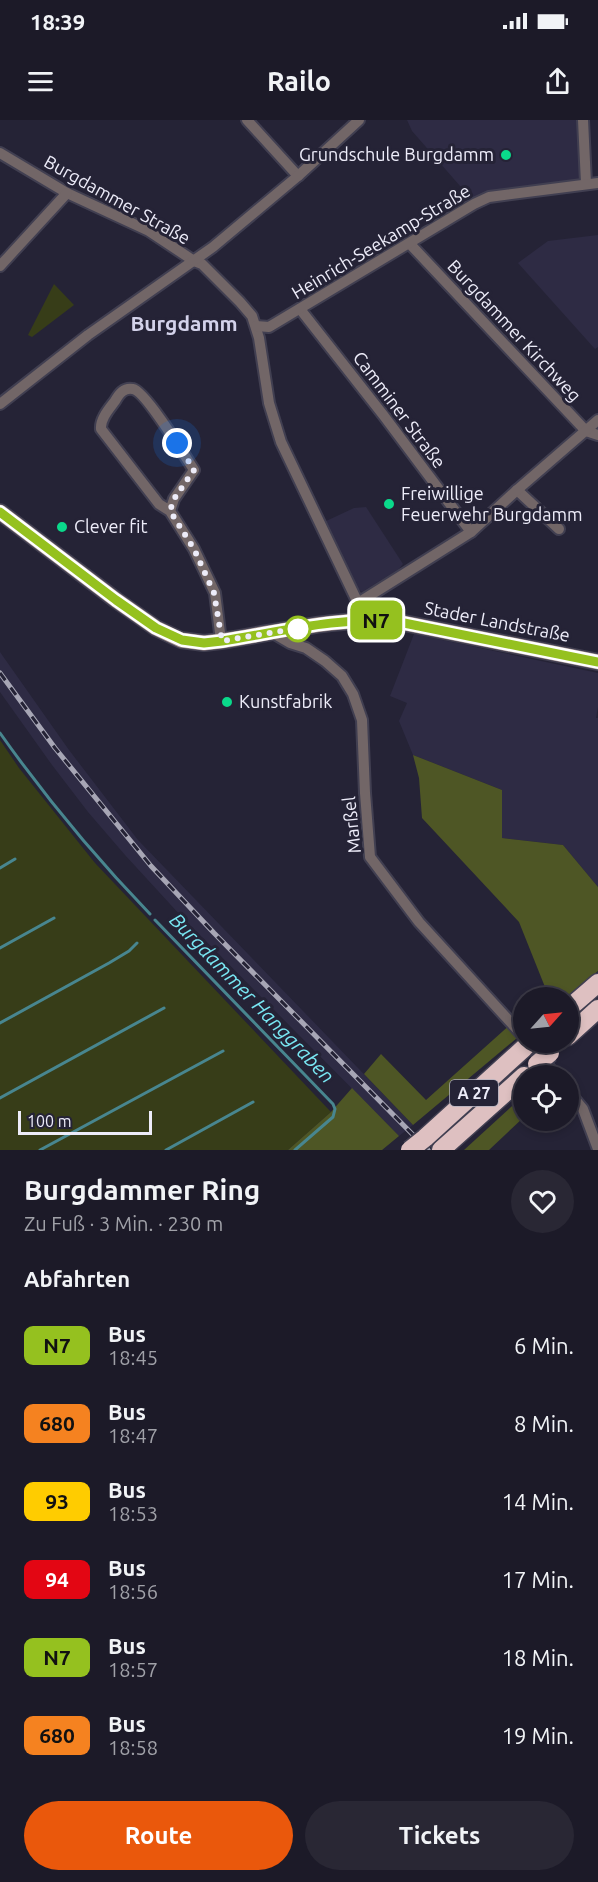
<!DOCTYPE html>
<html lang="de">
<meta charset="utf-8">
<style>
body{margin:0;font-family:Ubuntu,sans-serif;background:#292734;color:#f1f3f6;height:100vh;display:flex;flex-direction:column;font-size:22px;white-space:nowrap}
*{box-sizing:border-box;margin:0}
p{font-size:20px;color:#a0a1a8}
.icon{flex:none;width:33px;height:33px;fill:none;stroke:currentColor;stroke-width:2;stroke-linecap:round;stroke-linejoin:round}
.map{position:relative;height:1030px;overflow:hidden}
.details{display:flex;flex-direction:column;background:#1c1a28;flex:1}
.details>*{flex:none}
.badge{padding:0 12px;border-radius:9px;font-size:21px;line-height:39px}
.needle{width:39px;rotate:63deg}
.buttons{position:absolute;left:513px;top:867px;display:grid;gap:12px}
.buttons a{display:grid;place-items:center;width:66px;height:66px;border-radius:50%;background:#1c1a28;box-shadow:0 3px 9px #0003,0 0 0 2px #3a3845;font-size:30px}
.scale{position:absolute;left:18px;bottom:15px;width:134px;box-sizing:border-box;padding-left:6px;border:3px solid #edecf9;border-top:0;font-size:16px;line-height:21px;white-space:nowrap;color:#edecf9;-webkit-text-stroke:4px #252336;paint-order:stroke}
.you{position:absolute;width:30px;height:30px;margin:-15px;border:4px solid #fff;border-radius:50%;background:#1a73e8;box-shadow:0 0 0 9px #1a73e833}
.map>.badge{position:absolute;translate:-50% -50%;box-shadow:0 0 0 3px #fff}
h2{padding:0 24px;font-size:22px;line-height:54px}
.round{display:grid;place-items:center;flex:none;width:63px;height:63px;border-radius:32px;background:#292734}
.headline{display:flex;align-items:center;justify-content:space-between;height:102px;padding:0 24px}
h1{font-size:28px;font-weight:600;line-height:45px}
.cta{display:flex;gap:12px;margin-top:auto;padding:12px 24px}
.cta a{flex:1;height:69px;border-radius:36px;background:#ea580c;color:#fff;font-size:24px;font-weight:600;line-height:69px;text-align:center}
.cta a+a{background:#292734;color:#f1f3f6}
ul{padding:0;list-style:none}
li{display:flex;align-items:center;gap:18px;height:78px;padding:0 24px}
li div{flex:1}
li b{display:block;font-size:22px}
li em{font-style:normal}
li .badge{min-width:66px;font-weight:700;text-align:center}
.status{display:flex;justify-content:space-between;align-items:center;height:42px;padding:0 30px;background:#1c1a28;direction:ltr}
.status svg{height:16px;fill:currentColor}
header{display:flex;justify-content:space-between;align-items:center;height:78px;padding:0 24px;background:#1c1a28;font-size:27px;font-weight:600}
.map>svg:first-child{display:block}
.built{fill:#2e2b44}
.green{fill:#373d18}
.forest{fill:#4e5625}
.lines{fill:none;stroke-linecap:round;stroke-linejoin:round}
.stream{stroke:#48868f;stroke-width:3}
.street-casing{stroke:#413f51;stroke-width:14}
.secondary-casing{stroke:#413f51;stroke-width:18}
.highway-casing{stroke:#413f51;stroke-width:21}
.street{stroke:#726667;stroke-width:10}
.secondary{stroke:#9e8b8b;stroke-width:15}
.highway{stroke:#dec0c1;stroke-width:18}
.rail-casing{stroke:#a7a6b5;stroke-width:5}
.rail{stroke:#252336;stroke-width:3;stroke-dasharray:9;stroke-linecap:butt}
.highway-bridge-casing{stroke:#413f51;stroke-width:21;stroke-linecap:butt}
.highway-bridge{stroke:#dec0c1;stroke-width:18}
.line-casing{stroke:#fff;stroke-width:14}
.line{stroke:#95c11f;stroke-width:9}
.walk{stroke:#edecf9;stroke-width:6;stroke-dasharray:0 10.8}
.poi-dot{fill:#0ad98b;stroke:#252336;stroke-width:2}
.stop-dot{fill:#fff;stroke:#95c11f;stroke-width:3}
.labels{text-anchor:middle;stroke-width:6;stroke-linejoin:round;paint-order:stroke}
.shield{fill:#252336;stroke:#b1b0be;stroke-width:1.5}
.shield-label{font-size:16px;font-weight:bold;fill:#edecf9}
.poi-label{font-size:18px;fill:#edecf9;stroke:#252336;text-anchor:start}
.street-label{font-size:18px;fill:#edecf9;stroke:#252336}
.water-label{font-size:20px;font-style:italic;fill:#79e7f3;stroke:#252336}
.quarter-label{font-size:21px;font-weight:bold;fill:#d3d2ea;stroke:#252336}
</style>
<div class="status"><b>18:39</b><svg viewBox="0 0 49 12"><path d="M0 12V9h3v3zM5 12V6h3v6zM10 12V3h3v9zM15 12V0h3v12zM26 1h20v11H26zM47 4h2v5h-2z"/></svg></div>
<header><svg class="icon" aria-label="menu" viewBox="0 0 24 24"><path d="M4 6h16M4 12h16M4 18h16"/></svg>Railo<svg class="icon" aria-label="share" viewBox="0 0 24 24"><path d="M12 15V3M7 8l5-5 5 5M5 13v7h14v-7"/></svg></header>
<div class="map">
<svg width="598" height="1030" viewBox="0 0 598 1030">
<rect width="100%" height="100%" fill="#252336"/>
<g class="built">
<polygon points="407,0 579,0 581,59 508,70 476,79 467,74 412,11"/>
<polygon points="598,115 598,227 595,229 518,143 548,121"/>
<polygon points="366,387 403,444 399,449 362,472 356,467 324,402 354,388"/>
<polygon points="414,514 598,553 598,587 596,598 598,598 598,767 563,725 502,718 502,670 413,635 399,601 407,583 390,576"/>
<polygon points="0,532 69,630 138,720 413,1005 399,1016 181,796 125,735 88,692 52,645 0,572"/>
</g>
<g class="green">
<polygon points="54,164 74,185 32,217 28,215"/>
<polygon points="0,620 19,648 95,743 331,992 288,1030 0,1030"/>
</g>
<g class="forest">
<polygon points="413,635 502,670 502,718 563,725 598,767 598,851 566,877 541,877 547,872 519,802 422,698 419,658"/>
<polygon points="523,893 523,913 413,1005 364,954 381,934 426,980"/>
<polygon points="352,968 399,1016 382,1030 288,1030 331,992"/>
<polygon points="523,976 523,998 489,1030 464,1030"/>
</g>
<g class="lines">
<g class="stream">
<path d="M0,613C46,678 94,736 150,794"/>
<polyline points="0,748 15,739"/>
<polyline points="155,800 333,984 335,989 333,997 295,1030"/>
<polyline points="0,828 54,798"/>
<polyline points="0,903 109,843 129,831 137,823"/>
<polyline points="0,978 164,888"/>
<polyline points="40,1030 223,931"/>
<polyline points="166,1030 253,982"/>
</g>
<g class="street-casing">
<g id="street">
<polyline points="247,0 298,56"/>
<polyline points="583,0 586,63"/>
<polyline points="0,33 67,73 149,111 194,141 202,144 240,182 252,196 259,218 269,283 281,322 358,483 364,500"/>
<polyline points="410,124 586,311 598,315"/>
<polyline points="0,146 67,73"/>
<polyline points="300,189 384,296 471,412"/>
<polyline points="256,206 269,207 474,84 489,77 598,63"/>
<polyline points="0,284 88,215 213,127 298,56 359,0"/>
<polyline points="517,370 559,409"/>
<path d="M170,391L174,379L194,350C185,336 145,271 133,269C124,267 119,274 115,281C109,289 100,299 101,309L159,384L170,391L194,429L215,473L221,521"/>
<polyline points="358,483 471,412 517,370 598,300"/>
<polyline points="273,513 290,523 306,528 325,541 342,556 353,574 362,600 365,673 370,737 419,802 524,917"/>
<polyline points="528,922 556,956"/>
<polyline points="568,971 583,989 598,1029"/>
</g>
</g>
<g class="secondary-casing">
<path id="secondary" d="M0,392L116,480L156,508L181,520L204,523L221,521C280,512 339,496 399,502L598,542"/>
</g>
<g class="highway-casing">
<g id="highway">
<polyline points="568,889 598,863"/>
<polyline points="568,916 598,889"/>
<polyline points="425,1018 524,928"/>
<polyline points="441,1030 524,956"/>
</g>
</g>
<use href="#street" class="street"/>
<use href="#secondary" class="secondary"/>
<use href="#highway" class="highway"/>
<g class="rail-casing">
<polyline id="rail" points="0,553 55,628 151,746 214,813 428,1030"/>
</g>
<use href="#rail" class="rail"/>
<g class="highway-bridge-casing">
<g id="highway-bridge">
<polyline points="524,928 530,922"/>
<polyline points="537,944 550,933"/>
<polyline points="410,1030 425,1018"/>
</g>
</g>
<use href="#highway-bridge" class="highway-bridge"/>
</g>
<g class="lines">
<g class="line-casing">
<path id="line" d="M0,392L116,480L156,508L182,520L204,523L222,521C280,512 339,496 399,502L598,542"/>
</g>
<use href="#line" class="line"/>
<polyline class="walk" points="177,323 194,350 174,379 170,391 194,429 214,473 222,521 299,508 298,509"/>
</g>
<g class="poi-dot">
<circle cx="506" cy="35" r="6"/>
<circle cx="389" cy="384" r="6"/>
<circle cx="62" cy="407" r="6"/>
<circle cx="227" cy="582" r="6"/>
</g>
<circle class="stop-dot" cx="298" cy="509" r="12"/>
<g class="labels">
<rect class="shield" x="450" y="960" width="48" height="26" rx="4.5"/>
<g class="shield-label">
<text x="474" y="979">A 27</text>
</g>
<g class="poi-label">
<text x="494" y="41" text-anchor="end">Grundschule Burgdamm</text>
<text x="401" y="380">Freiwillige<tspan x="401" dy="21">Feuerwehr Burgdamm</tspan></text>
<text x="74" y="413">Clever fit</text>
<text x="239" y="588">Kunstfabrik</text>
</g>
<g class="street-label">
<text transform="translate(117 80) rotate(29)" y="6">Burgdammer Straße</text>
<text transform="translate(381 122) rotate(-31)" y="6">Heinrich-Seekamp-Straße</text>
<text transform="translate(514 211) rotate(47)" y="6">Burgdammer Kirchweg</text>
<text transform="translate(399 290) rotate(53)" y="6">Camminer Straße</text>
<text transform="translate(497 502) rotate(11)" y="6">Stader Landstraße</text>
<text transform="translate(352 705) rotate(-96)" y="6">Marßel</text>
</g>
<g class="water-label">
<text transform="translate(252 878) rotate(46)" y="7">Burgdammer Hanggraben</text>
</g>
<g class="quarter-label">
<text x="184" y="211">Burgdamm</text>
</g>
</g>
</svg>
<div class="buttons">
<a><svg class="needle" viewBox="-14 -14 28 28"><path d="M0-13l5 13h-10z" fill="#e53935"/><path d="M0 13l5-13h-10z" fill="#a0a1a8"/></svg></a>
<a><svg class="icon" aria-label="locate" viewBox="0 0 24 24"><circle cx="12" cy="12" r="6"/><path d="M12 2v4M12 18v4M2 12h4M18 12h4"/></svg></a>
</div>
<div class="scale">100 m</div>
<div class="you" style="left:177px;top:323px"></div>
<b class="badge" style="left:376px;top:500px;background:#95c11f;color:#111">N7</b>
</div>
<section class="details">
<div class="headline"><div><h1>Burgdammer Ring</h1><p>Zu Fuß · 3 Min. · 230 m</p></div><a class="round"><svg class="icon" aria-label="heart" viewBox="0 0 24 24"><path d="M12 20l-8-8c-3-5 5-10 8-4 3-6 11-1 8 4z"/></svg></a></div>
<h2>Abfahrten</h2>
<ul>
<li><span class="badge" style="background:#95c11f;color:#111">N7</span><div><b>Bus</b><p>18:45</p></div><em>6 Min.</em></li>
<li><span class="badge" style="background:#f58220;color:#111">680</span><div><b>Bus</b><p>18:47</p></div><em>8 Min.</em></li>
<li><span class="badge" style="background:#fc0;color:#111">93</span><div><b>Bus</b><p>18:53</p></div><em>14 Min.</em></li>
<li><span class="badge" style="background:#e30613;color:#fff">94</span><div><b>Bus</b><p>18:56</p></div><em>17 Min.</em></li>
<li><span class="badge" style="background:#95c11f;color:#111">N7</span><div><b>Bus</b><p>18:57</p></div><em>18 Min.</em></li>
<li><span class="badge" style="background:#f58220;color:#111">680</span><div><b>Bus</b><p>18:58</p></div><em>19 Min.</em></li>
</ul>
<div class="cta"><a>Route</a><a>Tickets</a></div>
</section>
